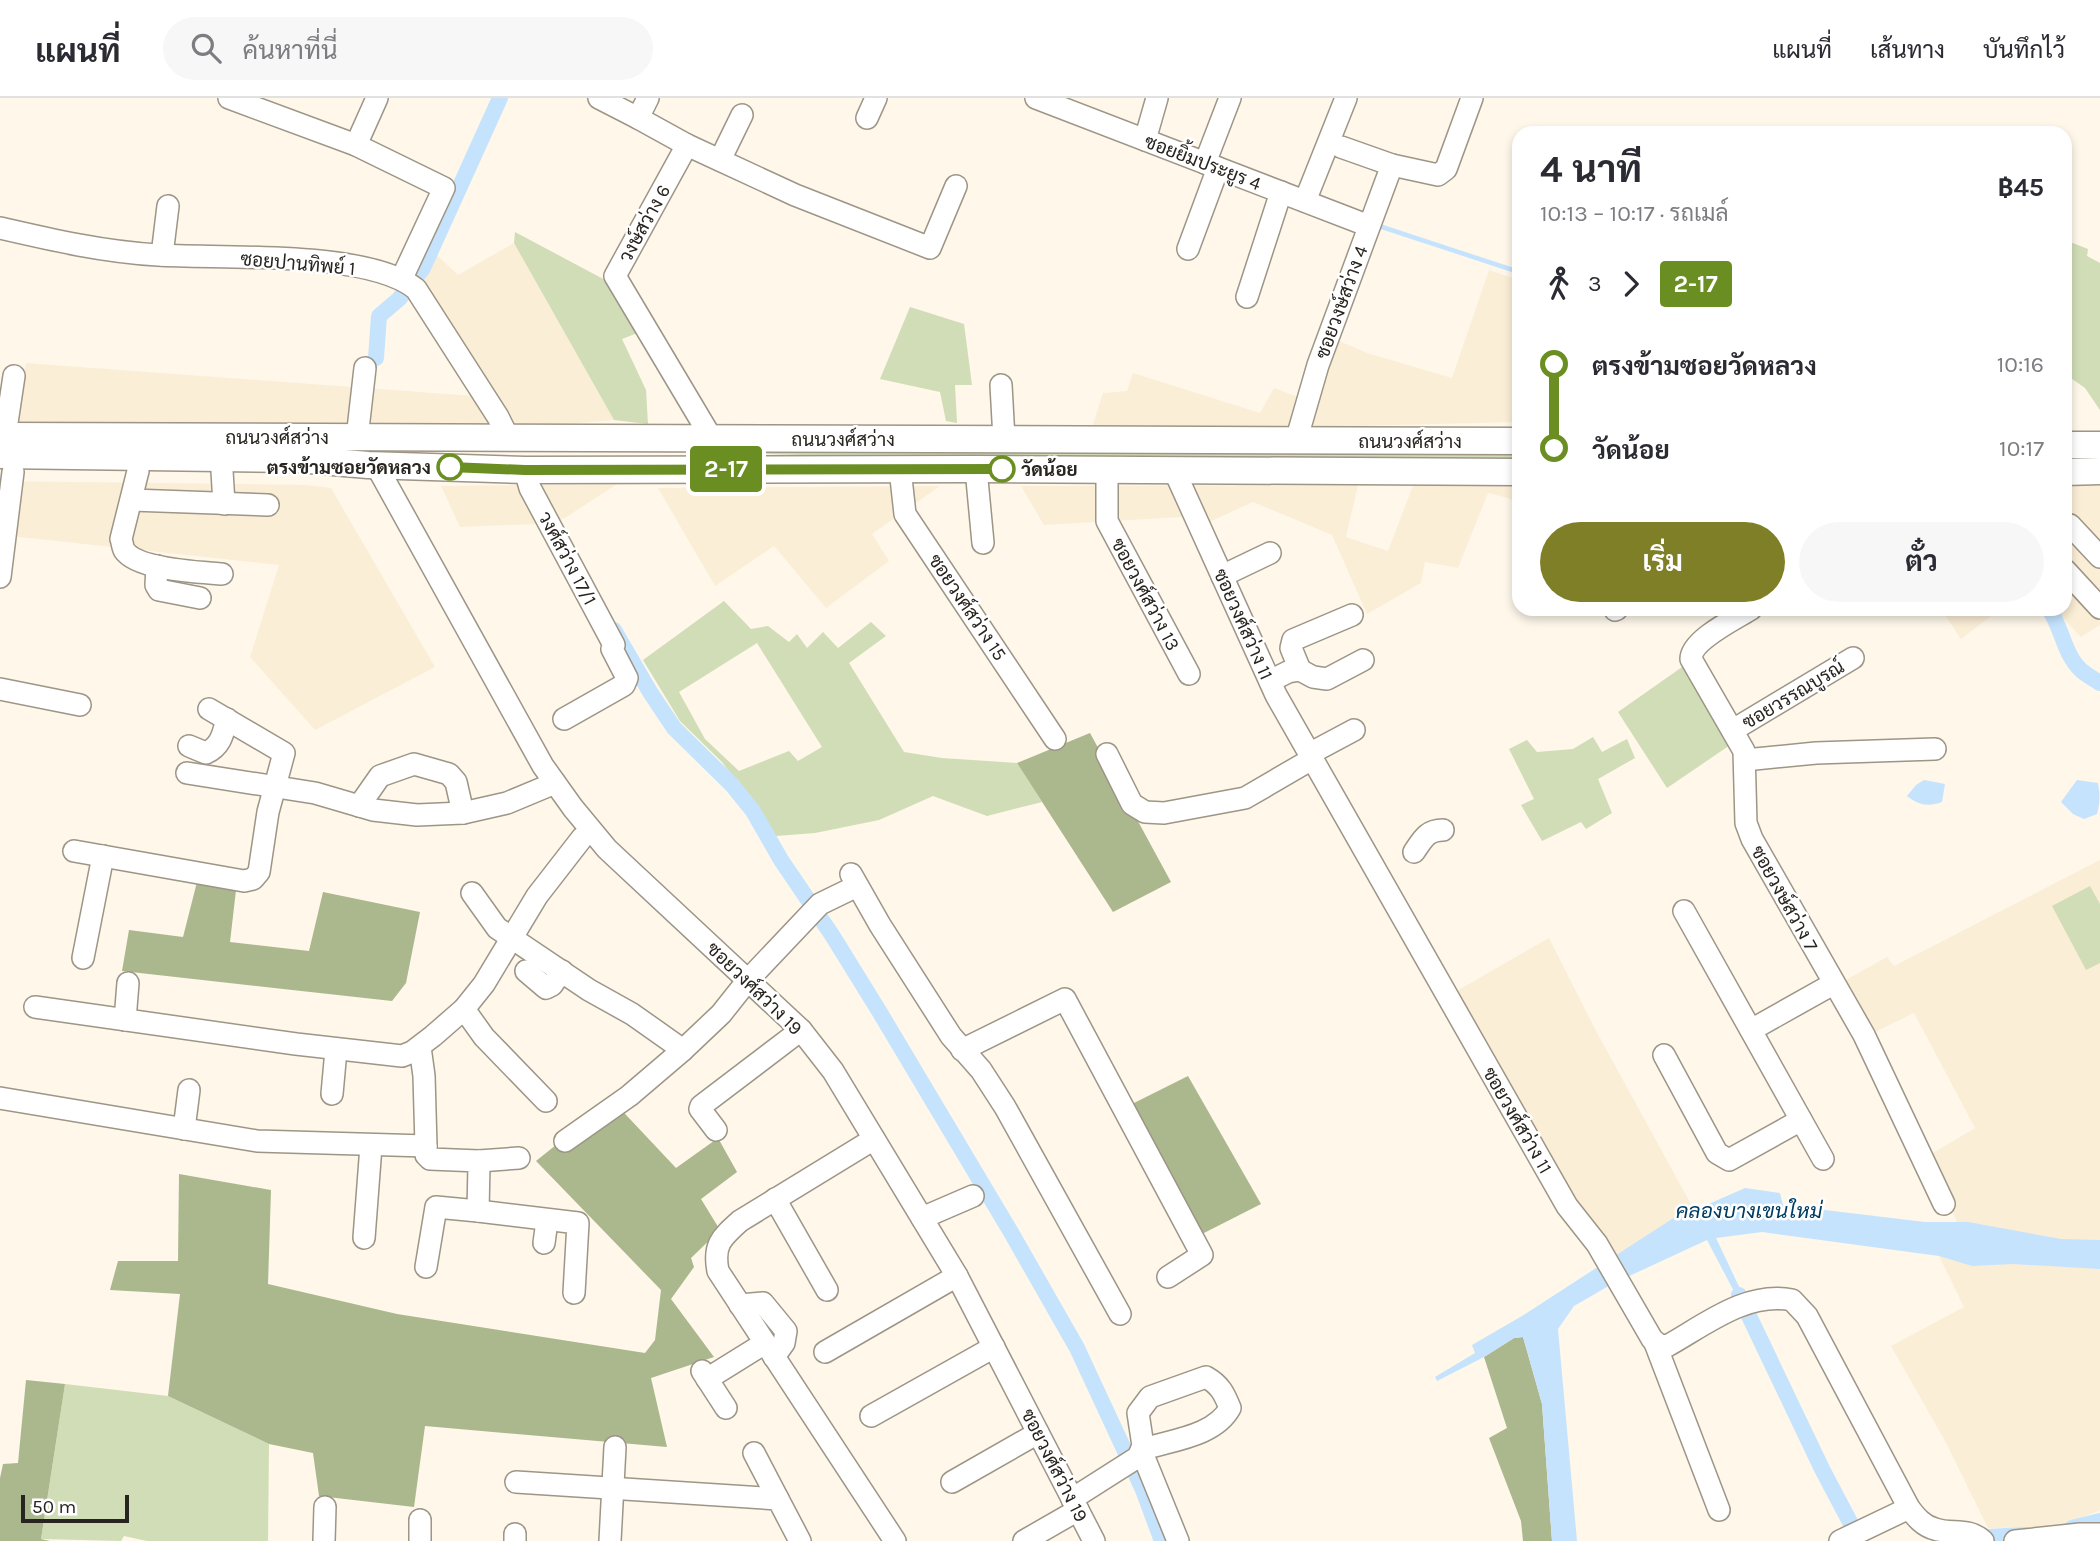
<!DOCTYPE html>
<html lang="th">
<meta charset="utf-8">
<style>
body{margin:0;font-family:Karla,Sarabun,sans-serif;background:#f7f7f7;color:#2b2b33;height:100vh;display:flex;flex-direction:column;font-size:26px;white-space:nowrap}
*{box-sizing:border-box;margin:0}
p{font-size:23px;color:#7c7c81}
.icon{flex:none;width:38px;height:38px;fill:none;stroke:currentColor;stroke-width:2;stroke-linecap:round;stroke-linejoin:round}
.map{position:relative;flex:1;overflow:hidden}
.drawer{position:absolute;left:1512px;top:28px;width:560px;height:490px;display:flex;flex-direction:column;background:#fff;border-radius:21px;box-shadow:0 4px 10px #0003}
.drawer>*{flex:none}
.badge{padding:0 14px;border-radius:5px;font-size:24px;line-height:46px}
.scale{position:absolute;left:21px;bottom:18px;width:108px;box-sizing:border-box;padding-left:7px;border:4px solid #28241f;border-top:0;font-size:19px;line-height:24px;white-space:nowrap;color:#28241f;-webkit-text-stroke:5px #fff;paint-order:stroke}
.map>.badge{position:absolute;translate:-50% -50%;box-shadow:0 0 0 4px #fff}
.legs{display:flex;align-items:center;gap:10px;height:77px;padding:0 28px;font-size:23px}
.legs p{margin-inline-start:auto}
.head{display:flex;align-items:center;justify-content:space-between;height:119px;padding:0 28px}
h1{font-size:38px;font-weight:700;line-height:52px}
.action{display:flex;gap:14px;margin-top:auto;padding:14px 28px}
.action a{flex:1;height:80px;border-radius:42px;background:#7f7f28;color:#fff;font-size:28px;font-weight:700;line-height:80px;text-align:center}
.action a+a{background:#f7f7f7;color:#2b2b33}
ul{padding:0 28px;list-style:none}
li{display:flex;align-items:center;gap:24px;height:84px;font-size:26px}
li i{display:grid;place-items:center;width:10px;height:100%;margin:0 9px;background:currentColor}
li i::after{content:'';width:18px;height:18px;margin:-9px;border:5px solid;border-radius:50%;background:#fff}
li p{margin-inline-start:auto}
li:first-child i{background:linear-gradient(#0000 50%,currentColor 0)}
li:last-child i{background:linear-gradient(currentColor 50%,#0000 0)}
header{display:flex;align-items:center;gap:42px;box-sizing:border-box;height:98px;padding:0 35px;background:#fff;border-bottom:2px solid #e1e1e2}
header strong{font-size:33px}
nav{display:flex;gap:38px;margin-inline-start:auto;font-size:24px}
.search{width:490px;height:63px;background:#f7f7f7;display:flex;align-items:center;gap:18px;box-sizing:border-box;padding:0 24px;border-radius:38px;color:#7c7c81;font-size:26px}
.map>svg:first-child{display:block}
.built{fill:#fbeed7}
.green{fill:#d1ddb6;fill-rule:evenodd}
.forest{fill:#abb78d}
.water{fill:#c5e3fd}
.lines{fill:none;stroke-linecap:round;stroke-linejoin:round}
.stream{stroke:#c5e3fd;stroke-width:4.5}
.canal{stroke:#c5e3fd;stroke-width:16}
.minor-casing{stroke:#9d9586;stroke-width:24}
.major-casing{stroke:#9d9586;stroke-width:29}
.minor{stroke:#fff;stroke-width:21}
.major{stroke:#fff;stroke-width:26}
.line-1-casing{stroke:#fff;stroke-width:16}
.line-1{stroke:#6b8e23;stroke-width:10}
.stop-1-dot{fill:#fff;stroke:#6b8e23;stroke-width:3.5}
.labels{text-anchor:middle;stroke-width:5;stroke-linejoin:round;paint-order:stroke}
.street-label{font-size:19px;fill:#28241f;stroke:#fff}
.stop-label{font-size:19px;font-weight:bold;fill:#28241f;stroke:#fff;text-anchor:end}
.water-label{font-size:21px;font-style:italic;fill:#003d65;stroke:#fff}
</style>
<header>
<strong>แผนที่</strong>
<div class="search"><svg class="icon" aria-label="search" viewBox="0 0 24 24"><circle cx="10" cy="10" r="6"/><path d="M15 15l6 6"/></svg>ค้นหาที่นี่</div>
<nav><a>แผนที่</a><a>เส้นทาง</a><a>บันทึกไว้</a></nav>
</header>
<div class="map">
<svg width="2100" height="1443" viewBox="0 0 2100 1443">
<rect width="100%" height="100%" fill="#fef7ea"/>
<g class="built">
<polygon points="514,145 614,322 530,329 13,325 26,265 474,298 411,198 398,192 426,147 458,177"/>
<polygon points="1489,172 1519,182 1519,324 1267,330 1092,330 1103,295 1127,293 1133,275 1260,315 1274,290 1303,301 1323,236 1367,255 1452,280"/>
<polygon points="0,383 307,387 331,390 435,569 315,632 250,559 279,467 1,437"/>
<polygon points="1414,385 1519,385 1519,406 1508,400 1488,395 1458,470 1425,464 1421,485 1367,516 1332,437 1253,404 1207,425 1182,419 1044,427 1021,388 1358,387 1346,439 1388,453"/>
<polygon points="2065,385 2100,385 2100,527 2081,539 2054,511 2065,511"/>
<polygon points="617,386 565,420 539,426 460,429 441,388"/>
<polygon points="940,388 872,436 889,463 826,510 774,448 715,488 658,390"/>
<polygon points="1941,511 2000,511 1961,541"/>
<polygon points="2100,762 2100,1412 2058,1429 1988,1430 1945,1343 1891,1248 1964,1209 1939,1158 1957,1124 1928,1058 1975,1030 1914,915 1875,934 1846,882 1887,859 1894,868"/>
<polygon points="1549,840 1595,931 1692,1108 1614,1159 1578,1108 1453,895"/>
</g>
<g class="green">
<polygon points="515,134 607,183 640,234 622,241 646,292 648,326 614,322 514,145"/>
<polygon points="2065,142 2088,151 2087,158 2100,165 2100,312 2085,290 2065,276"/>
<polygon points="910,209 964,226 972,287 955,287 957,325 946,323 940,294 880,281"/>
<polygon points="515,351 1519,352 1519,362 957,361 687,354 515,354"/>
<path d="M724,503L751,531L768,528L789,544L797,536L807,550L823,534L838,550L871,524L886,538L849,565L904,654L942,660L1017,665L1042,704L987,718L933,698L879,722L815,735L776,738L722,664L680,623L643,562ZM757,545L822,649L798,663L789,653L739,673L705,641L679,594Z"/>
<polygon points="1685,567 1733,645 1667,690 1618,614"/>
<polygon points="1593,639 1602,654 1627,641 1635,660 1598,681 1612,715 1586,731 1581,724 1542,743 1521,707 1534,701 1509,651 1527,642 1537,654 1573,651"/>
<polygon points="2090,788 2100,806 2100,865 2086,872 2052,808"/>
<polygon points="65,1286 168,1298 269,1346 268,1443 147,1443 124,1438 121,1443 41,1441"/>
</g>
<g class="forest">
<polygon points="1090,635 1171,784 1113,814 1017,665"/>
<polygon points="197,784 236,792 230,844 309,853 323,794 420,814 406,885 392,903 122,873 129,832 183,839"/>
<polygon points="1188,978 1261,1106 1202,1136 1130,1007"/>
<polygon points="612,1002 676,1070 718,1040 737,1074 701,1101 720,1132 691,1160 694,1169 671,1201 714,1259 651,1280 667,1349 425,1328 414,1409 319,1398 313,1355 269,1346 168,1298 180,1196 110,1192 118,1163 178,1163 179,1076 271,1092 268,1186 397,1216 645,1255 655,1242 661,1192 536,1063"/>
<polygon points="1523,1239 1542,1306 1552,1443 1523,1443 1521,1423 1489,1340 1507,1330 1484,1259 1514,1240"/>
<polygon points="26,1282 65,1286 41,1441 50,1443 0,1443 0,1380 3,1366 18,1365"/>
</g>
<g class="water">
<path d="M1924,682L1945,686L1942,704C1928,709 1918,707 1907,698L1916,687Z"/>
<path d="M2077,682L2098,685C2100,696 2100,705 2097,716L2084,721L2073,716L2061,704Z"/>
<polygon points="1745,1090 1780,1095 1783,1107 1925,1124 1968,1124 2061,1141 2100,1142 2100,1171 2013,1166 1972,1168 1939,1158 1762,1134 1716,1140 1743,1197 1737,1199 1707,1142 1612,1186 1574,1208 1558,1231 1577,1443 1552,1443 1542,1306 1523,1239 1514,1240 1484,1259 1437,1283 1435,1279 1475,1255 1472,1247 1522,1218 1692,1108 1695,1112"/>
</g>
<g class="lines">
<polyline class="stream" points="1379,128 1519,174"/>
<g class="canal">
<polyline points="376,260 379,218 399,201 423,170 500,0"/>
<path d="M2049,511C2062,529 2064,557 2081,572C2086,577 2094,581 2100,585"/>
<polyline points="614,532 650,594 674,630 732,687 753,713 781,762 832,837 879,913 1012,1136 1077,1250 1143,1392 1162,1443"/>
<polyline points="1739,1197 1822,1371 1860,1443"/>
<polyline points="2072,1430 2100,1423"/>
<polyline points="1980,1443 1987,1439 2026,1437"/>
</g>
<g class="minor-casing">
<g id="minor">
<polyline points="229,0 356,47 444,90 402,180"/>
<polyline points="599,0 638,20"/>
<polyline points="648,0 638,20 687,47 615,178 712,341"/>
<polyline points="1036,0 1369,128"/>
<polyline points="867,20 876,0"/>
<polyline points="1145,42 1157,0"/>
<polyline points="356,47 377,0"/>
<polyline points="687,47 795,97 930,150 956,88"/>
<polyline points="1341,49 1392,67 1438,77 1446,71 1472,0"/>
<polyline points="720,62 742,17"/>
<polyline points="1205,65 1230,0"/>
<polyline points="1305,103 1346,0"/>
<path d="M0,130C52,142 104,154 158,157C222,161 368,152 416,191L498,319L509,341"/>
<polyline points="1188,151 1218,70"/>
<polyline points="162,157 168,108"/>
<polyline points="1247,199 1281,94"/>
<polyline points="1001,287 1004,341"/>
<polyline points="5,338 14,278"/>
<polyline points="357,340 365,270"/>
<polyline points="1296,343 1318,267 1392,67"/>
<polyline points="376,367 543,668 573,710 607,751 801,932 833,973 957,1178 1094,1443"/>
<polyline points="900,371 905,416 1055,641"/>
<polyline points="976,371 983,445"/>
<polyline points="1107,371 1107,423 1189,576"/>
<polyline points="525,372 530,390 614,547 612,551 627,580 624,587 564,621"/>
<path d="M1174,372L1276,597L1567,1108L1597,1146L1652,1241L1659,1247L1667,1248C1705,1227 1746,1193 1792,1202L1807,1218L1909,1410C1916,1419 1923,1428 1935,1431C1952,1437 1968,1429 1983,1443"/>
<path d="M138,373L121,441C122,443 123,451 124,452C137,472 200,474 222,476"/>
<polyline points="222,373 224,406"/>
<polyline points="132,402 268,407"/>
<polyline points="2070,427 2100,459"/>
<polyline points="157,468 156,487 159,492 200,500"/>
<polyline points="2065,472 2100,510"/>
<polyline points="1222,478 1270,455"/>
<polyline points="0,479 13,374"/>
<path d="M1751,511C1735,521 1691,542 1691,561L1744,653L1746,725L1752,741L1864,937L1944,1106"/>
<polyline points="1615,512 1617,511"/>
<polyline points="1300,572 1291,550 1293,542 1352,517"/>
<polyline points="1270,583 1288,574 1300,572 1313,579 1327,581 1363,562"/>
<polyline points="0,591 80,607"/>
<polyline points="1733,632 1853,560"/>
<path d="M189,648L206,655C221,648 223,636 227,621"/>
<polyline points="1107,656 1132,706 1145,714 1164,715 1245,700 1312,661"/>
<polyline points="1309,656 1354,632"/>
<polyline points="1745,662 1816,655 1935,651"/>
<polyline points="187,675 315,695 373,712 417,717 463,715 507,705 555,685"/>
<polyline points="359,708 380,678 414,666 449,676 456,684 463,715"/>
<polyline points="74,753 244,783 253,781 259,774 268,714 284,655 209,611"/>
<path d="M1414,754C1423,741 1427,732 1443,732"/>
<polyline points="851,776 880,827 951,938 981,972 1005,1009 1120,1216"/>
<polyline points="472,795 497,830 589,892 632,916 683,952"/>
<polyline points="1684,813 1823,1061"/>
<polyline points="83,860 103,758"/>
<polyline points="526,873 546,890 552,887 562,873"/>
<polyline points="35,909 296,946 402,958 412,954 433,938 464,911 484,886 537,798 582,740 591,733"/>
<polyline points="464,911 484,939 546,1003"/>
<polyline points="125,922 128,885"/>
<polyline points="1751,932 1833,886"/>
<polyline points="962,952 1065,901 1202,1157 1168,1179"/>
<polyline points="1664,957 1717,1055 1729,1062 1801,1022"/>
<polyline points="332,996 336,952"/>
<polyline points="0,1000 257,1043 426,1048 424,978 420,949"/>
<polyline points="184,1031 189,992"/>
<polyline points="716,1032 700,1011 701,1008 801,932"/>
<path d="M874,1041L740,1123C721,1140 713,1147 718,1173L895,1443"/>
<polyline points="565,1043 629,998 683,952 721,916 748,882 820,806 857,788"/>
<polyline points="426,1048 426,1057 430,1061 479,1063 479,1067 478,1113 436,1109 426,1169"/>
<polyline points="479,1063 519,1060"/>
<polyline points="775,1101 827,1192"/>
<polyline points="478,1113 578,1125 574,1195"/>
<polyline points="922,1120 973,1098"/>
<polyline points="364,1140 371,1048"/>
<polyline points="544,1145 547,1123"/>
<polyline points="740,1207 763,1205 786,1233 784,1245 774,1259"/>
<polyline points="1655,1245 1719,1412"/>
<polyline points="825,1254 957,1178"/>
<polyline points="702,1273 726,1310"/>
<polyline points="707,1281 765,1245"/>
<polyline points="871,1318 994,1249"/>
<polyline points="754,1355 778,1401"/>
<polyline points="516,1384 778,1401 800,1443"/>
<polyline points="952,1384 1038,1335"/>
<path d="M1072,1401L1138,1359L1143,1348L1138,1315L1150,1299L1206,1279C1220,1287 1224,1295 1230,1310C1214,1339 1170,1342 1141,1352L1178,1443"/>
<polyline points="324,1443 325,1409"/>
<polyline points="420,1443 420,1422"/>
<polyline points="515,1443 515,1436"/>
<polyline points="610,1443 615,1349"/>
<polyline points="1024,1443 1078,1412"/>
<polyline points="1840,1443 1909,1410"/>
<polyline points="2015,1443 2080,1436 2100,1436"/>
</g>
</g>
<g class="major-casing">
<g id="major">
<polyline points="0,338 1519,343"/>
<polyline points="2065,347 2100,347"/>
<polyline points="0,357 298,361 368,367 525,372 976,371 1519,374"/>
<polyline points="2065,374 2100,373"/>
</g>
</g>
<use href="#minor" class="minor"/>
<use href="#major" class="major"/>
</g>
<g class="lines">
<g class="line-1-casing">
<polyline id="line-1" points="450,369 525,372 1002,371"/>
</g>
<use href="#line-1" class="line-1"/>
</g>
<g class="stop-1-dot">
<circle cx="450" cy="369" r="12"/>
<circle cx="1002" cy="371" r="12"/>
</g>
<g class="labels">
<g class="street-label">
<text transform="translate(1203 64) rotate(21)" y="7">ซอยยิ้มประยูร 4</text>
<text transform="translate(644 125) rotate(-61)" y="7">วงษ์สว่าง 6</text>
<text transform="translate(298 165) rotate(5)" y="7">ซอยปานทิพย์ 1</text>
<text transform="translate(1341 204) rotate(-70)" y="7">ซอยวงษ์สว่าง 4</text>
<text x="277" y="346">ถนนวงศ์สว่าง</text>
<text x="843" y="348">ถนนวงศ์สว่าง</text>
<text x="1410" y="350">ถนนวงศ์สว่าง</text>
<text transform="translate(568 460) rotate(62)" y="7">วงศ์สว่าง 17/1</text>
<text transform="translate(1146 496) rotate(62)" y="7">ซอยวงศ์สว่าง 13</text>
<text transform="translate(968 509) rotate(56)" y="7">ซอยวงศ์สว่าง 15</text>
<text transform="translate(1244 526) rotate(66)" y="7">ซอยวงศ์สว่าง 11</text>
<text transform="translate(1793 596) rotate(-31)" y="7">ซอยวรรณบูรณ์</text>
<text transform="translate(1785 800) rotate(61)" y="7">ซอยวงษ์สว่าง 7</text>
<text transform="translate(755 890) rotate(44)" y="7">ซอยวงศ์สว่าง 19</text>
<text transform="translate(1518 1022) rotate(60)" y="7">ซอยวงศ์สว่าง 11</text>
<text transform="translate(1055 1367) rotate(63)" y="7">ซอยวงศ์สว่าง 19</text>
</g>
<g class="stop-label">
<text x="431" y="376">ตรงข้ามซอยวัดหลวง</text>
<text x="1021" y="378" text-anchor="start">วัดน้อย</text>
</g>
<g class="water-label">
<text x="1749" y="1120">คลองบางเขนใหม่</text>
</g>
</g>
</svg>
<div class="scale">50 m</div>
<b class="badge" style="left:726px;top:371px;background:#6b8e23;color:#fff">2-17</b>
<section class="drawer">
<div class="head"><div><h1>4 นาที</h1><p>10:13 – 10:17 · รถเมล์</p></div><b>฿45</b></div>
<div class="legs"><svg class="icon" aria-label="walk" viewBox="0 0 24 24"><circle cx="13" cy="4" r="2"/><path d="M13 8l-2 6 4 7M11 14l-3 7M7 12l3-4h3l4 4"/></svg>3<svg class="icon" aria-label="forward" viewBox="0 0 24 24"><path d="M9 5l7 7-7 7"/></svg><b class="badge" style="background:#6b8e23;color:#fff">2-17</b></div>
<ul>
<li><i style="color:#6b8e23"></i><b>ตรงข้ามซอยวัดหลวง</b><p>10:16</p></li>
<li><i style="color:#6b8e23"></i><b>วัดน้อย</b><p>10:17</p></li>
</ul>
<div class="action"><a>เริ่ม</a><a>ตั๋ว</a></div>
</section>
</div>
